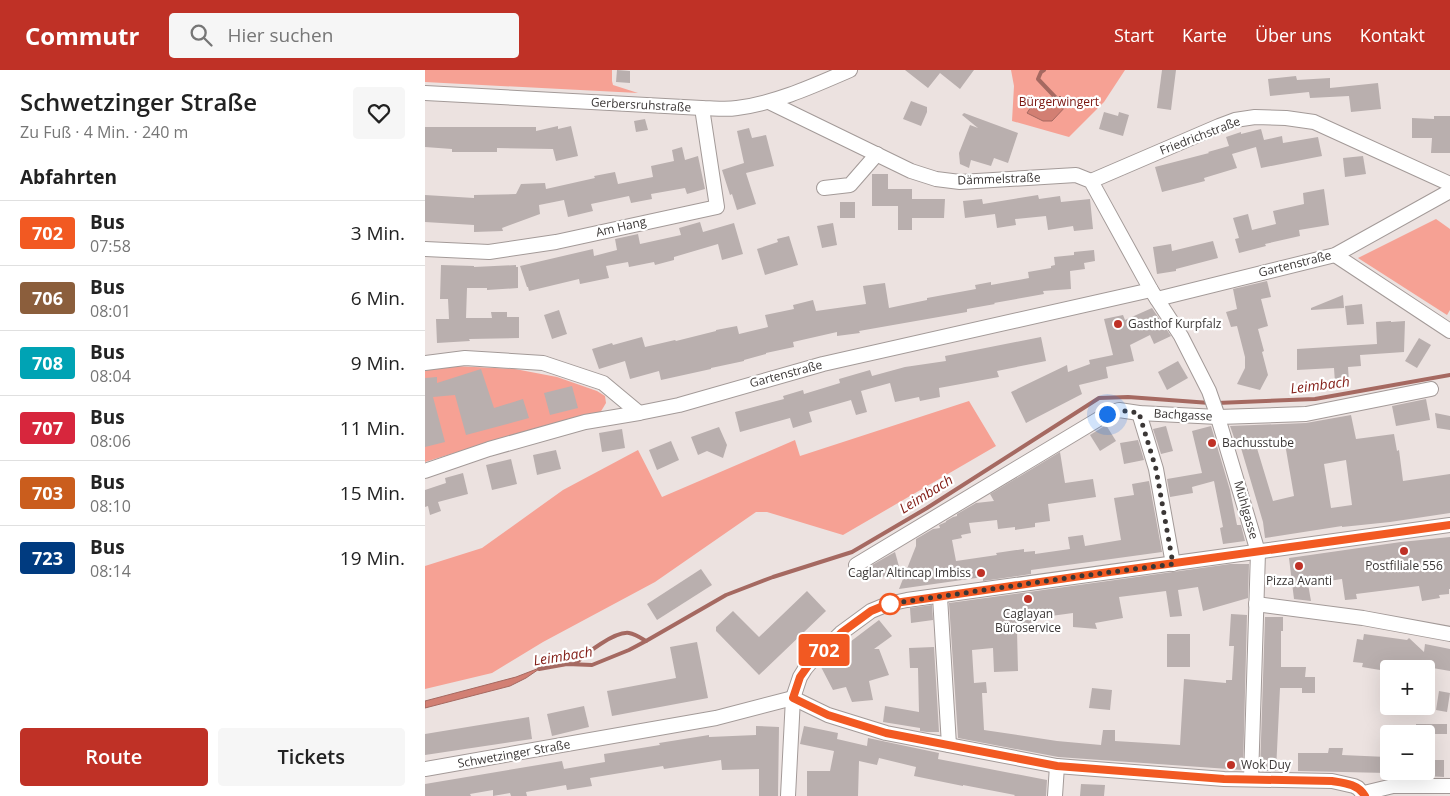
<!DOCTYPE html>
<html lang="de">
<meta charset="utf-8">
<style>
body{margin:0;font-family:"Open Sans",sans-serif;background:#f6f6f6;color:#222;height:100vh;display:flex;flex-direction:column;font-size:19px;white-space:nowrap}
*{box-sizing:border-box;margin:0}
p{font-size:16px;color:#767676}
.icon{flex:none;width:28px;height:28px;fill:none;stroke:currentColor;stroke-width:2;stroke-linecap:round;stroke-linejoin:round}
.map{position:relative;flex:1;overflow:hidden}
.side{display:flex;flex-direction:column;background:#fff;width:425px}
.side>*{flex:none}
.badge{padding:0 10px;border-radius:4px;font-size:18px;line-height:32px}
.controls{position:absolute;left:955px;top:590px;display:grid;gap:10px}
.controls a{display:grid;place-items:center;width:55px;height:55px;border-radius:5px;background:#fff;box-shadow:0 5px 20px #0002;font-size:25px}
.you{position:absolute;width:25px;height:25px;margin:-12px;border:4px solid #fff;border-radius:50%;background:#1a73e8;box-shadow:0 0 0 8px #1a73e833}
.map>.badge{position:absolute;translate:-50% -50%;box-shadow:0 0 0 2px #fff}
h2{padding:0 20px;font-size:19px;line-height:45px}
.round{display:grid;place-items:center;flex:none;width:52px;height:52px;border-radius:5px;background:#f6f6f6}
.head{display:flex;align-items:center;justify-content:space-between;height:85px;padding:0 20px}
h1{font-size:24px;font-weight:600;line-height:38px}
.action{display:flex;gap:10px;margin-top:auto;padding:10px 20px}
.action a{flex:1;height:58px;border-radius:5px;background:#bf3126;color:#fff;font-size:20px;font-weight:600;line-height:58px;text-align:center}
.action a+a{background:#f6f6f6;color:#222}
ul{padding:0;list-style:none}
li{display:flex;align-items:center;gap:15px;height:65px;padding:0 20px;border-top:1px solid #e0e0e0}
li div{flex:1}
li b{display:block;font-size:19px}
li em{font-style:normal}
li .badge{min-width:55px;font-weight:700;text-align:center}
header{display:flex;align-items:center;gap:30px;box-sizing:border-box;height:70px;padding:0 25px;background:#bf3126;color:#fff}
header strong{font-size:24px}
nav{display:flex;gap:28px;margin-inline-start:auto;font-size:18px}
.search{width:350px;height:45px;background:#f6f6f6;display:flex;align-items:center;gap:12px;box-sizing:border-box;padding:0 18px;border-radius:5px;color:#767676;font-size:19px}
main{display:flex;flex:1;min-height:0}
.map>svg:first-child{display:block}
.green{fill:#f6a194}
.water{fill:#d27f73;stroke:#a56961}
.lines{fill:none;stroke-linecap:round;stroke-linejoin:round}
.stream{stroke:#a56961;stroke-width:4}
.building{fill:#b9afae;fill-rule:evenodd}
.minor-casing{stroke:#a39a98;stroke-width:16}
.minor{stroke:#fff;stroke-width:14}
.line-casing{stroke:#fff;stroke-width:11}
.line{stroke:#f25922;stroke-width:8}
.walk{stroke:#3b3736;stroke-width:5;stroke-dasharray:0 9}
.poi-dot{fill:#bf3126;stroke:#fff;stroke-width:2}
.stop-dot{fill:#fff;stroke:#f25922;stroke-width:2.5}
.labels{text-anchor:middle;stroke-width:4.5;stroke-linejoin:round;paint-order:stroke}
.park-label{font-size:12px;fill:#7a1610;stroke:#fff}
.street-label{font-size:12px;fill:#3b3736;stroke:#fff}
.poi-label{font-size:12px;fill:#3b3736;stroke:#fff;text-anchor:start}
.water-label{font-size:14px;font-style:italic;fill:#842019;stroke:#fff}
</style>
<header>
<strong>Commutr</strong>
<div class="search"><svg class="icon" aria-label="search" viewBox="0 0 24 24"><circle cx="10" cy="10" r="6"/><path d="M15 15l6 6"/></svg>Hier suchen</div>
<nav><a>Start</a><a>Karte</a><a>Über uns</a><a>Kontakt</a></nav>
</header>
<main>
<section class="side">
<div class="head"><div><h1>Schwetzinger Straße</h1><p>Zu Fuß · 4 Min. · 240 m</p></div><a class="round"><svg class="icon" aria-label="heart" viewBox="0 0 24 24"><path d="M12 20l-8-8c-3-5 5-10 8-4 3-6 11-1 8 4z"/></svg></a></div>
<h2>Abfahrten</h2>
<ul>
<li><span class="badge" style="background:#f25922;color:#fff">702</span><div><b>Bus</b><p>07:58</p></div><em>3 Min.</em></li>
<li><span class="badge" style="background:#8b5e3c;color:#fff">706</span><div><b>Bus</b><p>08:01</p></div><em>6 Min.</em></li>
<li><span class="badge" style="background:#00a3b4;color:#fff">708</span><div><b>Bus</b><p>08:04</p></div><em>9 Min.</em></li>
<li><span class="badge" style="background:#d7263d;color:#fff">707</span><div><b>Bus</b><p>08:06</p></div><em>11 Min.</em></li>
<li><span class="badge" style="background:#ca5d1d;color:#fff">703</span><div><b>Bus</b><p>08:10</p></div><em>15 Min.</em></li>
<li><span class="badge" style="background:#003b80;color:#fff">723</span><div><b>Bus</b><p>08:14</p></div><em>19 Min.</em></li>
</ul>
<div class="action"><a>Route</a><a>Tickets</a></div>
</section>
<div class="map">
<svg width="1025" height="726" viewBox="0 0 1025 726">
<rect width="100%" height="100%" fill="#ece2e0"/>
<g class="green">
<polygon points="0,0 187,0 187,11 188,15 213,23 0,12"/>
<polygon points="586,0 700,0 679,32 644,67 587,51 589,16"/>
<polygon points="1011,149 1025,159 1025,240 1022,245 933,188"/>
<polygon points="29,296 90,299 132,307 172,321 180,326 181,333 175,343 91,364 0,392 0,300"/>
<polygon points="544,331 571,376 418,465 342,442 331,442 230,512 118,572 67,603 0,619 0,496 57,478 138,420 213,380 237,427 370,370 375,386"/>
</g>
<g class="water">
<path d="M635,26L643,34L627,51H618L602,43L608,34C622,39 625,36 635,26Z"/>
<polygon points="117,597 101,608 85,616 0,638 0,631 91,607"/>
</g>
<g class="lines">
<g class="stream">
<polyline points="619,0 616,2 613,9 632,29"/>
<polyline points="792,333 890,329 1025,305"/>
<path d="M150,594C160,584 190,561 204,563C210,564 216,568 221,571"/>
<polyline points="114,599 142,594 167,595 204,580 221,571 301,525 348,507 427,482 502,438 674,328 703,327 785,333"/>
</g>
</g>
<g class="building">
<polygon points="192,0 205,1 205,13 191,12"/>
<polygon points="480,0 549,0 535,19 515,3 503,18"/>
<polygon points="737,0 751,0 746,40 732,38"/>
<polygon points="871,6 872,10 905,8 905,18 953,13 956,39 926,42 924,26 885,28 884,22 845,26 843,9"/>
<polygon points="486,31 502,37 502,42 496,56 478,49"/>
<polygon points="679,42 693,46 694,42 704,45 698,66 674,59"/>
<polygon points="539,43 593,63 583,93 569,88 566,96 546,90 544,98 535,94 534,83 545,55 553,58 537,45"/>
<polygon points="1009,46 1025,46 1025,83 1006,83 1007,68 987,68 987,48 1009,49"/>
<polygon points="220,49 223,60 211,62 209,51"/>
<polygon points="133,56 133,59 146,56 153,86 131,91 128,79 72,78 72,82 27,82 27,79 0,77 0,57 111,57 111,61"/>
<polygon points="324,58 327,68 341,65 349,96 321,103 331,134 312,140 307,124 305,125 297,100 319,93 312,61"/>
<polygon points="836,59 839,70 857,66 858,73 893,67 897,86 836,98 831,77 807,84 812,98 779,108 780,111 737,122 730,97 784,83 783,82 804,76 801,67 816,62 816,64"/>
<polygon points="257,77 260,90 273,86 280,119 262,124 260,118 226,124 227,129 206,133 204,126 166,134 168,141 143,147 139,130 114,135 115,144 77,158 78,161 49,162 49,155 0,152 0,125 49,128 49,125 91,124 96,114 120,113 121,119 170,108 169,106 190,102 193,114 228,107 226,96 249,91 247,80"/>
<polygon points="938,86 941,104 920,107 918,88"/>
<polygon points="447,104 463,104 463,119 487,119 487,129 520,129 519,148 487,148 487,160 473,160 473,136 447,136"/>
<polygon points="899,119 904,155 874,160 875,166 840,174 841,176 814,183 810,169 814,168 808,148 823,144 827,160 851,154 848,141 879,134 878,123"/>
<polygon points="613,125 614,129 635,126 636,132 665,129 668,159 649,161 648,156 623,160 621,146 590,149 591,155 572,158 570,144 540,148 538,131 557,129 558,134"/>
<rect x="415" y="132" width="15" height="16"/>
<polygon points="275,152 278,162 309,153 318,184 297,190 293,174 249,187 249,190 230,195 229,192 204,197 203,192 181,196 184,208 155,214 154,209 104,221 103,217 102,217 95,196 168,179 169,186 192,180 190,169 213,164 215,174 256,165 254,158"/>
<polygon points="408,153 412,175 397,178 392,156"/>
<polygon points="364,166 373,195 340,205 332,179 353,172 352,169"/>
<polygon points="788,171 793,188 751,199 751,201 732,204 728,177 746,174 747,181"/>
<polygon points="669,180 670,191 659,193 660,199 645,201 646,219 618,221 619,224 569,233 570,234 542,239 542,242 434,261 435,263 412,266 412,262 368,272 369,277 341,283 341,284 319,290 319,291 286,298 286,299 236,310 234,301 205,309 200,291 174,299 167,279 187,273 188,275 217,267 220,277 250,270 251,271 291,261 291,260 312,256 314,264 343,257 340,245 369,239 368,235 388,230 391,241 441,234 438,216 460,213 464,238 502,230 502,228 551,219 550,215 566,212 566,215 604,208 603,202 626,198 626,196 630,195 629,187 649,185 649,182"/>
<polygon points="16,195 49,196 49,197 91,195 91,197 93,197 93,218 62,220 62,218 42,218 41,248 67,248 66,242 82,242 82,247 94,247 94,268 44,269 45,271 12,273 11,249 24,249 23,229 15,229"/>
<polygon points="842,211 846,227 836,229 843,256 833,259 839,281 837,282 843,305 835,320 812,314 820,298 820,287 812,256 806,257 801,242 812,239 808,219"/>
<polygon points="918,225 919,238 886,240 886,238"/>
<polygon points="937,234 939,254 922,255 920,236"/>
<polygon points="727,238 746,266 729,274 725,265 705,275 709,291 681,297 683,308 654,315 657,324 601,353 586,322 642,295 643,302 665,294 664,290 688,285 679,249 698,245 700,250"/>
<polygon points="134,240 142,264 127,269 119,245"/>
<polygon points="966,251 966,252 980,251 979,282 935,285 936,296 923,297 924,312 910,313 909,298 872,300 872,279 952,274 951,252"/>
<polygon points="616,267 621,291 572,301 574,307 514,318 515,327 495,331 494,327 470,332 465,313 436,321 442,342 431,345 426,330 384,342 387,352 368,358 365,348 315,362 310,342 359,329 358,326 378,320 379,324 415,313 414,309 445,300 447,306 480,297 521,291 520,286"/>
<polygon points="994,268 1006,275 992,298 980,291"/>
<polygon points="753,291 763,308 742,320 733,302"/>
<polygon points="56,299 69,338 98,329 104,348 41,365 30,325 8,327 20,372 0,377 0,308 12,307 12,313"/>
<polygon points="147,316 153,338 125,345 119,323"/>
<polygon points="1001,329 1005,350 971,356 967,336"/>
<polygon points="1010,343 1025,346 1025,360 1012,358"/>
<path d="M926,345L931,369L969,364L972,381L974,380L978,411L1025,404V443L965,452L917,457V456L840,468L838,452L816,378L813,379L805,356L881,353ZM859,368L869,426L848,431L831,375ZM921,390L927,435L906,438L899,394Z"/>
<polygon points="681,355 691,371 675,381 665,365"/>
<polygon points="741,356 748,381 736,384 728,359"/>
<polygon points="786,356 805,420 812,455 816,455 820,471 798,474 795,458 798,457 789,411 767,417 768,423 745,427 742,409 777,403 767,361"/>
<polygon points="294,357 302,375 298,388 282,381 273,385 266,367"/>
<polygon points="197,359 200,378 177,382 174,363"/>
<polygon points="713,370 719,390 699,394 695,373"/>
<polygon points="246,371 254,390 232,400 224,380"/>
<polygon points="131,380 136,399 112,405 108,385"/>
<polygon points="635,382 640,413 668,409 671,427 623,434 625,451 610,453 610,457 590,460 590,457 573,459 572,450 544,453 546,463 536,465 537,468 527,470 531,491 572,485 571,483 599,479 599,482 610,481 610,484 645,479 643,467 658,465 660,476 696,470 689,428 709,425 707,414 724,411 737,482 606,500 606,504 558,511 558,507 474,519 491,476 491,469 508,459 515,458 514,455 521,452 521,451 528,447 532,446 532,444 551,433 569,431 565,424"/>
<polygon points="86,389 92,414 67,420 61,395"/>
<polygon points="38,403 43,424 13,432 16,441 5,445 3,436 0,437 0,420 21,413 20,408"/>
<polygon points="1025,467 1025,519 1024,519 1024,524 1014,525 1015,528 997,531 994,516 931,524 932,529 920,530 917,509 883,514 886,531 869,529 864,488 976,472"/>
<polygon points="470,482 475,500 453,509 447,495"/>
<polygon points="805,494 824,494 823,528 778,541 773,517 753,520 757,546 745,547 741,521 694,527 698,548 670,553 672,559 648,557 648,543 611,548 612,559 592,561 593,601 569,602 568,578 547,580 549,613 561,612 562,623 557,623 559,660 632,671 676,675 678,660 690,660 690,671 755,675 759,609 801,613 801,610 807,610 809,576 804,576 806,544 822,545 818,700 633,687 533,668 524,533"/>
<polygon points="276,499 287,515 232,550 222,534"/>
<polygon points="382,521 401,541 334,605 291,561 291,557 308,541 334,567"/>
<polygon points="507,535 508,550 486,553 485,538"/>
<polygon points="840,547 858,547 858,561 856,561 856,597 881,597 880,607 890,607 890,623 877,623 877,618 855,618 851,701 835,701"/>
<polygon points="454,550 467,566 449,579 454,579 464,605 444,611 448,630 427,632 421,617 408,620 396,597 421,575"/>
<rect x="742" y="564" width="23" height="33"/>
<polygon points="939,564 982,570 984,568 999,582 1000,574 1025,579 1025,601 996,596 996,599 962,599 961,601 937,597 938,593 928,592 932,569 938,570"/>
<polygon points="272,572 283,628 187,646 182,621 251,608 245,577"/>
<polygon points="509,577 514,662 502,662 495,661 495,658 458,652 460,636 494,642 493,598 485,598 484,578"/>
<polygon points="667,618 687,620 685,640 664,638"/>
<polygon points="1014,621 1025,623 1022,642 1011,640"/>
<polygon points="159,636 164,657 127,666 122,644"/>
<polygon points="104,647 107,669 0,685 0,664"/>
<rect x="991" y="654" width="31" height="10"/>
<polygon points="331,656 354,657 353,726 334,726 334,699 297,700 296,690 239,699 238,696 165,708 167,716 142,720 141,715 101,722 102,726 86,726 85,723 68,726 68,720 45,724 46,726 0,726 0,714 137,691 139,699 180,692 179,684 235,675 234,673 284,665 284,667 331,665"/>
<polygon points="379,656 413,663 412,669 442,676 443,668 514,683 513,689 622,710 621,726 589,726 590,725 538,715 538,716 489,706 491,697 454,688 452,695 434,691 433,726 382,726 382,701 405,701 409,681 375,674"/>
<polygon points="904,678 918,678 917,685 962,687 962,703 873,701 873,683 903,683"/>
<polygon points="1001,690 1019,690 1019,707 1001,706"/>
<polygon points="656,714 680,715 679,726 655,726"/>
</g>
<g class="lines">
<g class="minor-casing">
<g id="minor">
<path d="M0,23L277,38C288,38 300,40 312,38C351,33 388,16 425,0"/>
<polyline points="344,32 486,101 511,109 535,112 651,105 666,111 726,220 756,266 784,321 791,341 833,482 826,709"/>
<polyline points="666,111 794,56 810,50 830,47 861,48 889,52 1025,114"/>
<polyline points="399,118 425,115 452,84"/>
<polyline points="0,179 64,182 131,172 292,137 277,38"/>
<polyline points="910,185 1025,261"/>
<polyline points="732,229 910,185 1025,121"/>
<polyline points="0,293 40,288 118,293 178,313 214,343"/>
<polyline points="714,343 731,399 748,494"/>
<polyline points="0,401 64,379 160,352 214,343 254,335 398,294 726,220"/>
<polyline points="431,495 682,344 694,340 714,343 793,347 881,344 1006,319"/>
<polyline points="515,527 524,675"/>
<polyline points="831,534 938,548 1025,564"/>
<polyline points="368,628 403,645 461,663 632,696 799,709 907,711 929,716 933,718 940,726"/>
<polyline points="0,699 291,648 368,628"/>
<polyline points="939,723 968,716 1025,716"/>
<polyline points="363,726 368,628 375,607 380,599 385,593 416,563 446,541 463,534 482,530 1025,455"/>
<polyline points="630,726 632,696"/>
</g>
</g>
<use href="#minor" class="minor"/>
</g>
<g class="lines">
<g class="line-casing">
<path id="line" d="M940,726C933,714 920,713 907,711L799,709L632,696L461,663L403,645L368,628L375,607L385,593L416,563L446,541L463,534L663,505L1025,455"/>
</g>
<use href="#line" class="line"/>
<polyline class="walk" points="465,534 463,534 663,505 748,494 731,399 714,343 694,340 682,344"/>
</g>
<g class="poi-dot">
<circle cx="693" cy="254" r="5"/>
<circle cx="787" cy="373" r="5"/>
<circle cx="979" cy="481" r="5"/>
<circle cx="874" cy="496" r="5"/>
<circle cx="556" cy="503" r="5"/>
<circle cx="603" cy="529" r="5"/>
<circle cx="806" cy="695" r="5"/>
</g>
<circle class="stop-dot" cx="465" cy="534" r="10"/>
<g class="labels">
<g class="park-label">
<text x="634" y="36">Bürgerwingert</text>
</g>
<g class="street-label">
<text transform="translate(216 35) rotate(3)" y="4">Gerbersruhstraße</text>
<text transform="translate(775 66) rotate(-21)" y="4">Friedrichstraße</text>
<text transform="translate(574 109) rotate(-2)" y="4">Dämmelstraße</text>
<text transform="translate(196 157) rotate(-13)" y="4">Am Hang</text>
<text transform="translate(870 194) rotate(-14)" y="4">Gartenstraße</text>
<text transform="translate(361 304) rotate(-15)" y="4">Gartenstraße</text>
<text transform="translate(758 345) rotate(3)" y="4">Bachgasse</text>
<text transform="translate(821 440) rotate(74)" y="4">Mühlgasse</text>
<text transform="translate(89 684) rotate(-10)" y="4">Schwetzinger Straße</text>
</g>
<g class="poi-label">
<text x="703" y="258">Gasthof Kurpfalz</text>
<text x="797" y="377">Bachusstube</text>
<text x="979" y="500" text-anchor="middle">Postfiliale 556</text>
<text x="546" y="507" text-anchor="end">Caglar Altincap Imbiss</text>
<text x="874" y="515" text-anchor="middle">Pizza Avanti</text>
<text x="603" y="548" text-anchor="middle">Caglayan<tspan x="603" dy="14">Büroservice</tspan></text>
<text x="816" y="699">Wok Duy</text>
</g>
<g class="water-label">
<text transform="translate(895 315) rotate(-7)" y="5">Leimbach</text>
<text transform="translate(501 424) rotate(-32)" y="5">Leimbach</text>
<text transform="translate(138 586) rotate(-9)" y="5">Leimbach</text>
</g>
</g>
</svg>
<div class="controls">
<a>+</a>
<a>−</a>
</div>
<div class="you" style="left:682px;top:344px"></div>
<b class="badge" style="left:399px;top:580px;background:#f25922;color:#fff">702</b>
</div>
</main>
